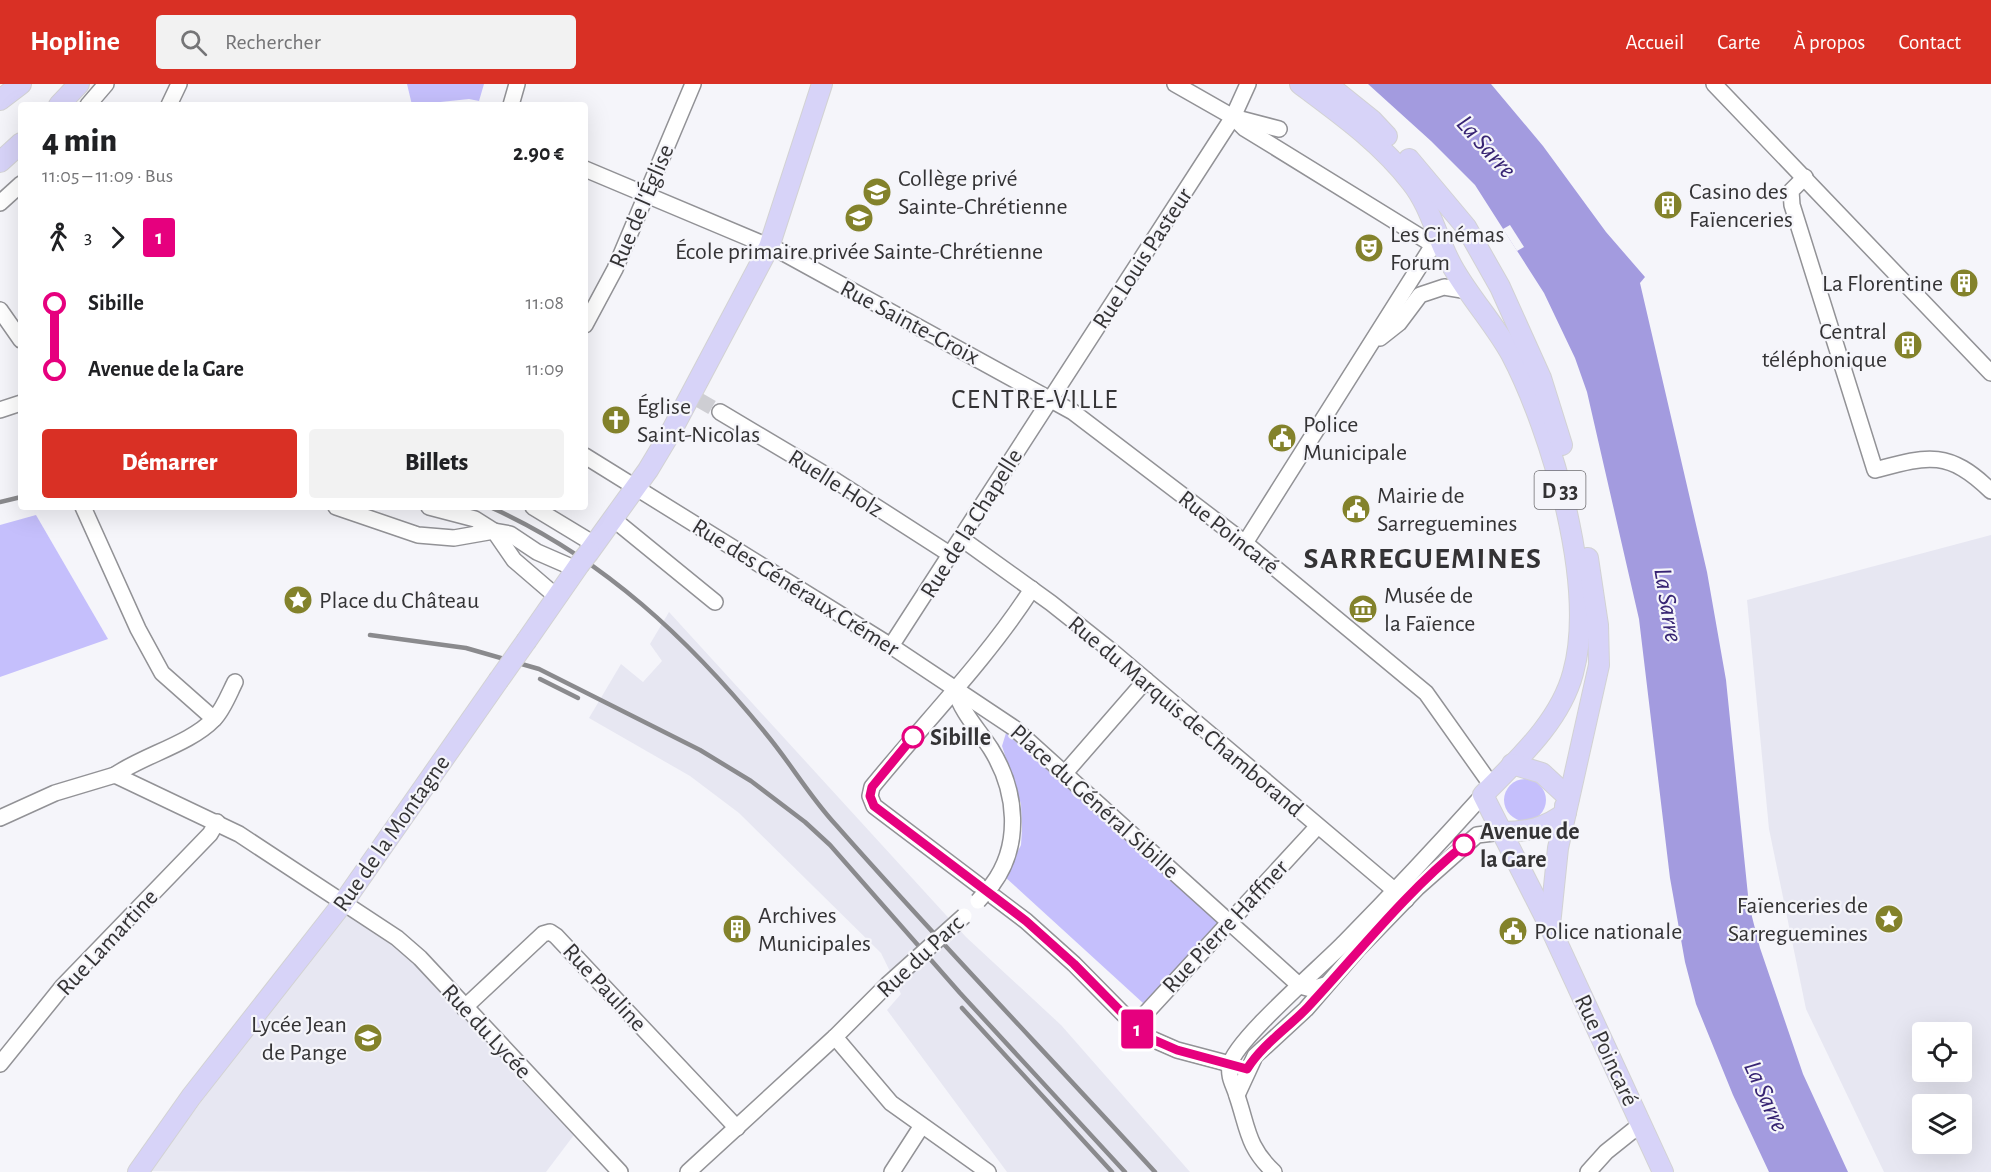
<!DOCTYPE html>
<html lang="fr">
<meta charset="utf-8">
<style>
body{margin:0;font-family:"Alegreya Sans",sans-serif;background:#f2f2f2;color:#202124;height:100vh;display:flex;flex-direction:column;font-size:22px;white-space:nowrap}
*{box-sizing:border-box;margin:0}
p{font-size:20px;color:#757577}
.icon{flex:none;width:33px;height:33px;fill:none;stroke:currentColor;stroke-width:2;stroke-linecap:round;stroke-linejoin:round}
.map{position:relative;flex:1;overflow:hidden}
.drawer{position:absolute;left:18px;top:18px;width:570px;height:408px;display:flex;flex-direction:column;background:#fff;border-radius:6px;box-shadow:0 6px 24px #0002}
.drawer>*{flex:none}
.badge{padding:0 12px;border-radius:4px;font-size:21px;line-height:39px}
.tools{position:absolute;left:1912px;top:938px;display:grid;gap:12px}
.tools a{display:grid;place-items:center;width:60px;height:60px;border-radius:6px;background:#fff;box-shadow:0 6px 24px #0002;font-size:30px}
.map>.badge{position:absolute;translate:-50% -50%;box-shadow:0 0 0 3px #fff}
.legs{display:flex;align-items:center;gap:9px;height:66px;padding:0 24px;font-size:20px}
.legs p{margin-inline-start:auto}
.head{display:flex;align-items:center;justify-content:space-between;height:102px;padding:0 24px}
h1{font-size:33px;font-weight:800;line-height:45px}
.action{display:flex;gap:12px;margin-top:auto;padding:12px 24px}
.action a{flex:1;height:69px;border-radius:6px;background:#d93025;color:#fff;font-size:24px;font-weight:800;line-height:69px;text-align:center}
.action a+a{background:#f2f2f2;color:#202124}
ul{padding:0 24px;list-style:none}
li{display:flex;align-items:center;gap:21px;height:66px;font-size:22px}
li i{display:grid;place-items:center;width:9px;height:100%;margin:0 8px;background:currentColor}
li i::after{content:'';width:15px;height:15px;margin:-8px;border:4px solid;border-radius:50%;background:#fff}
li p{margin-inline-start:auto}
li:first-child i{background:linear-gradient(#0000 50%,currentColor 0)}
li:last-child i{background:linear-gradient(currentColor 50%,#0000 0)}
header{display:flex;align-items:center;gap:36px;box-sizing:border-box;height:84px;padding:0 30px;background:#d93025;color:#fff}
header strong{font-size:28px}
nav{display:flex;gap:33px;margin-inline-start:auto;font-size:21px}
.search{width:420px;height:54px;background:#f2f2f2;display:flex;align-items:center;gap:15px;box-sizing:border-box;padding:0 21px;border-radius:6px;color:#757577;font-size:22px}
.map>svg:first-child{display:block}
.built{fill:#e7e7f2;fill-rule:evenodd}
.green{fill:#c5bffc}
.water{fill:#a39bdf}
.pier{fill:#f5f5fa}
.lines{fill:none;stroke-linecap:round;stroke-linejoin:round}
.minor-tunnel{stroke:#ceced3;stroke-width:15;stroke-dasharray:15 8;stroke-linecap:butt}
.minor-casing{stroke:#929296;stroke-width:18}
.major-casing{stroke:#d2d2d3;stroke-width:22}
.minor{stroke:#fff;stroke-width:15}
.major{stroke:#d7d3f8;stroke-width:20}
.rail{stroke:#8a8a8d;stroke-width:4.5}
.minor-bridge-casing{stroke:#929296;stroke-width:18;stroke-linecap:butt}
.major-bridge-casing{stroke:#d2d2d3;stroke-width:22;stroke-linecap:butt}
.minor-bridge{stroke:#fff;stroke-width:15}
.major-bridge{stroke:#d7d3f8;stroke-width:20}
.line-1-casing{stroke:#fff;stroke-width:14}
.line-1{stroke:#e6007e;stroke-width:9}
.stop-1-dot{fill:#fff;stroke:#e6007e;stroke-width:3}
.labels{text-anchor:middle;stroke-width:4.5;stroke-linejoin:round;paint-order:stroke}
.shield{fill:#f5f5fa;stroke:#6e6d70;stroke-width:1.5}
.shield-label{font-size:22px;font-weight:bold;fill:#343335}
.poi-label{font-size:24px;fill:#343335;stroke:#f5f5fa;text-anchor:start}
.street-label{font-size:24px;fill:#343335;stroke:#f5f5fa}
.stop-label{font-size:24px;font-weight:bold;fill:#343335;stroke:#f5f5fa;text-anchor:start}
.water-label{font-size:26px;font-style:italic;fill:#372473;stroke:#f5f5fa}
.quarter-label{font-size:27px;letter-spacing:1.5px;fill:#343335;stroke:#f5f5fa}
.district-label{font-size:30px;font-weight:bold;letter-spacing:1.5px;fill:#343335;stroke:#f5f5fa}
</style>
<header>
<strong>Hopline</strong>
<div class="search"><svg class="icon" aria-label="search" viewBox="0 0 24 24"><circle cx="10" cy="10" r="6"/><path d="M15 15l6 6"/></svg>Rechercher</div>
<nav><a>Accueil</a><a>Carte</a><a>À propos</a><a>Contact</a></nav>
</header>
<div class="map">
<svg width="1991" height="1088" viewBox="0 0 1991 1088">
<rect width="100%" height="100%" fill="#f5f5fa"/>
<g class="built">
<path d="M1991,451V1088H1884L1806,925L1769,745L1747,516ZM1923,948H1962V987H1923ZM1923,1020H1962V1059H1923Z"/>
<polygon points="669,528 966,853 1061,941 1190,1088 1007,1088 887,926 901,910 881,869 739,729 690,692 589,634 621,580 643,598 662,577 650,560"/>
<polygon points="345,827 394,860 577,1047 546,1088 149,1087"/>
</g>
<g class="green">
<polygon points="407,0 484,0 479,17 469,15 412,21"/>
<polygon points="36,431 108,555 0,593 0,441"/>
<polygon points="1006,649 1222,842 1143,919 1005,793 1021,761 1022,745 1021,720 1002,662"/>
<circle cx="1525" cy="716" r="21"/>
</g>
<polygon class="water" points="1368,0 1491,0 1543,62 1606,148 1645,193 1640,199 1707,488 1726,596 1749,821 1760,864 1803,990 1848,1088 1769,1088 1733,1011 1696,920 1685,878 1670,794 1639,535 1587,308 1575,274 1544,209 1475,101 1431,57"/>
<polygon class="pier" points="1510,141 1524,163 1517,167 1503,145"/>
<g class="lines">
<polyline class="minor-tunnel" points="699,316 720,328"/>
<g class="minor-casing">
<g id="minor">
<polyline points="1175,0 1233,33 1279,45"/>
<polyline points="1714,0 1991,289"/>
<polyline points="88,21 106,0"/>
<polyline points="169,21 179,0"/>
<polyline points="511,21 517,0"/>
<polyline points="1233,33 1244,44 1440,165"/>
<polyline points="585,85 780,167 1073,328 1245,459 1426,609 1492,702"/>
<path d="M1805,93L1791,107L1792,121L1875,386C1927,372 1948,365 1991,407"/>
<polyline points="0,119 21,100"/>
<polyline points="0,226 21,256"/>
<polyline points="585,241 615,185 693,0"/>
<polyline points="1380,254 1399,239 1420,211 1444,203 1468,207"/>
<polyline points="0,326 21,319"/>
<polyline points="720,328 836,397 951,471"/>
<polyline points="585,372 891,562 1014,644 1300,902 1311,905 1325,901"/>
<polyline points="83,423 138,545 162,589 214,635"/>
<polyline points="336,423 418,451 454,454 494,447 510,450 537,468 576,485"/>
<polyline points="429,423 475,435 494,447 514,476 557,513"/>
<polyline points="533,423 594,460"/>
<polyline points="612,434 715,518"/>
<polyline points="962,455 1051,519 1114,569 1406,816"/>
<polyline points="1245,459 1433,161"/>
<path d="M1032,505C987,575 925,638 872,703L870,712L874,722L1026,837L1074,880L1145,952L1177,966L1230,980"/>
<polyline points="891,562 1233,33 1248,0"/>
<path d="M955,606C962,629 978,645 991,665C1017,707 1022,761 992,801"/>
<polyline points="1065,689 1146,596"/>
<path d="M115,691C144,671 190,660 214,635C223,626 229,610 235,598"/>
<polyline points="0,734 55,709 115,691 239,750 397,854 420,874 620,1088"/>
<polyline points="464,924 543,850 550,848 556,852 737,1044"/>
<polyline points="1134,942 1317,743"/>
<polyline points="835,953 891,1019 988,1088"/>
<polyline points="0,980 63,902 210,750 217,738"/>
<polyline points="1237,1011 1255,972 1306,925 1357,866 1417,804 1477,751 1502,748"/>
<polyline points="688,1088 835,953 887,901"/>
<polyline points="892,1088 921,1043"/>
<path d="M1274,1088C1247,1063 1248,1044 1237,1012C1234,1001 1228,994 1230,981C1234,957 1324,880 1345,858C1392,810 1438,761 1483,711"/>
<polyline points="1588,1088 1606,1068 1641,1040"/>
</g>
</g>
<g class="major-casing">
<g id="major">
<path d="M1300,0C1340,30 1380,58 1411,98C1432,124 1438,160 1455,187C1472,216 1495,241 1511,270C1552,348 1597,502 1573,589C1560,638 1517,676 1483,711L1550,843L1663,1088"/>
<polyline points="1327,0 1372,36 1387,52"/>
<polyline points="0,16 21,0"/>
<polyline points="59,21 79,0"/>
<polyline points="1409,75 1466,143 1500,203 1541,294 1562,361"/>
<polyline points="0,78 21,59"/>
<polyline points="589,468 648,386 672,346 769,163 822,0"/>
<polyline points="527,556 579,481"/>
<polyline points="1512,680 1542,689 1569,714"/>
<path d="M1502,748C1526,748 1547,744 1566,728L1565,722"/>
<polyline points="1550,841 1558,764 1599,581 1598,541 1588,474"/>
<polyline points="138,1088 191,1013 343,819 498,597"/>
</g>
</g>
<use href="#minor" class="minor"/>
<use href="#major" class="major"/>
<g class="rail">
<polyline points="0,418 21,413"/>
<path d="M490,423C602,473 690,556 767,651C791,680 810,713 836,741C940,859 1049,972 1155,1088"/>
<polyline points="370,551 466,564 539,585 700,666 751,697 805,738 830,761 960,909 1125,1088"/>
<polyline points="540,595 578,614"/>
<polyline points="962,924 1112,1088"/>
</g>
<g class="minor-bridge-casing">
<g id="minor-bridge">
<polyline points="978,817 992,801"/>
<polyline points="887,901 964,832"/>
</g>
</g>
<g class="major-bridge-casing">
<g id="major-bridge">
<polyline points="579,481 589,468"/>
<polyline points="498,597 527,556"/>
</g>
</g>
<use href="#minor-bridge" class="minor-bridge"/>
<use href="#major-bridge" class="major-bridge"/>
</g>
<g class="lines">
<g class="line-1-casing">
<path id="line-1" d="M913,653L872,703L870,712L874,722L1026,837L1074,880L1145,952L1177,966L1247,985C1263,960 1288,944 1308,923C1359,868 1406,808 1464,761"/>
</g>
<use href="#line-1" class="line-1"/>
</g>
<defs>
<g id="school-disc" transform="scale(1.5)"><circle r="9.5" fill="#83822b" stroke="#f5f5fa"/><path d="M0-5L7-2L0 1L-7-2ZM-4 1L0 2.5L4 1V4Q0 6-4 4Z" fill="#fff"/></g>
<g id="building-disc" transform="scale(1.5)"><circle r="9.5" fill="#83822b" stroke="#f5f5fa"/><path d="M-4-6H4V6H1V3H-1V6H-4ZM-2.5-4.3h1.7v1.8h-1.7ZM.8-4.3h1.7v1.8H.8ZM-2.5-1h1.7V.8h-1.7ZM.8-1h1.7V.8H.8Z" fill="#fff"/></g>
<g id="theatre-disc" transform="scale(1.5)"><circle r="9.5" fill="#83822b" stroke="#f5f5fa"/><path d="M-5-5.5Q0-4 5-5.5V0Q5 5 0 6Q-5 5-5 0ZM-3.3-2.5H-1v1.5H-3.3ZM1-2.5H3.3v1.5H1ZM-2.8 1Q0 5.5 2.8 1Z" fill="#fff"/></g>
<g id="church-disc" transform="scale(1.5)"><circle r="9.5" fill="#83822b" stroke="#f5f5fa"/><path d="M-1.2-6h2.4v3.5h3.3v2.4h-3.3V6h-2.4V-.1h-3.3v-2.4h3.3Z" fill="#fff"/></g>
<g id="civic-disc" transform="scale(1.5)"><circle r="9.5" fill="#83822b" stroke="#f5f5fa"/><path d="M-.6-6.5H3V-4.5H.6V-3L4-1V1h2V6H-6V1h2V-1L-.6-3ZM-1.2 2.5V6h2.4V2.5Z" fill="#fff"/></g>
<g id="sight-disc" transform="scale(1.5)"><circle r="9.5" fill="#83822b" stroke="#f5f5fa"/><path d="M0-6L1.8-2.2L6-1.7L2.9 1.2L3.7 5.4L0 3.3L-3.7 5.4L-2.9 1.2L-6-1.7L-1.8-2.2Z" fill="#fff"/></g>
<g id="museum-disc" transform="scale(1.5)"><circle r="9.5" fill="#83822b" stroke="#f5f5fa"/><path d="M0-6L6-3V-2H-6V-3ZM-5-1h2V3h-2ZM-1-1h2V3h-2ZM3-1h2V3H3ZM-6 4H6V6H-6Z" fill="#fff"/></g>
</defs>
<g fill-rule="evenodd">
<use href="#school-disc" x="877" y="108"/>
<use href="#building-disc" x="1668" y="121"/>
<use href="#school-disc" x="859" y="134"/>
<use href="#theatre-disc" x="1369" y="164"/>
<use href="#building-disc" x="1964" y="199"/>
<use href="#building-disc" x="1908" y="261"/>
<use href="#church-disc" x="616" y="336"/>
<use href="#civic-disc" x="1282" y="354"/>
<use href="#civic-disc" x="1356" y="425"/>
<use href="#sight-disc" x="298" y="516"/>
<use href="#museum-disc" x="1363" y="525"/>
<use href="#sight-disc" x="1889" y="835"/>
<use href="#building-disc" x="737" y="845"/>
<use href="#civic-disc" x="1513" y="847"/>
<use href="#school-disc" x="368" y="954"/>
</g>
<g class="stop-1-dot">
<circle cx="913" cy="653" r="10"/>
<circle cx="1464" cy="761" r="10"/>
</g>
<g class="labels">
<rect class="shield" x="1534.5" y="387" width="51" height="38" rx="4.5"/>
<g class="shield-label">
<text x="1560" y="414">D 33</text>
</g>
<g class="poi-label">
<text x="898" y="102">Collège privé<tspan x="898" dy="28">Sainte-Chrétienne</tspan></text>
<text x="1689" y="115">Casino des<tspan x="1689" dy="28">Faïenceries</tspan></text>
<text x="1390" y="158">Les Cinémas<tspan x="1390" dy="28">Forum</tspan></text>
<text x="859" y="175" text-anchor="middle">École primaire privée Sainte-Chrétienne</text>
<text x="1943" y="207" text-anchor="end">La Florentine</text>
<text x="1887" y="255" text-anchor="end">Central<tspan x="1887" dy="28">téléphonique</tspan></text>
<text x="637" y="330">Église<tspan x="637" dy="28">Saint-Nicolas</tspan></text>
<text x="1303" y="348">Police<tspan x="1303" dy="28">Municipale</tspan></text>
<text x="1377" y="419">Mairie de<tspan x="1377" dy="28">Sarreguemines</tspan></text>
<text x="1384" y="519">Musée de<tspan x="1384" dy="28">la Faïence</tspan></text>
<text x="319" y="524">Place du Château</text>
<text x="1868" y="829" text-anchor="end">Faïenceries de<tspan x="1868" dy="28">Sarreguemines</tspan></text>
<text x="758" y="839">Archives<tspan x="758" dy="28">Municipales</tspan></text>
<text x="1534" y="855">Police nationale</text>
<text x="347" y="948" text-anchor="end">Lycée Jean<tspan x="347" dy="28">de Pange</tspan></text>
</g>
<g class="street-label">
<text transform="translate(641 122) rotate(-67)" y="8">Rue de l'Église</text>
<text transform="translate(1142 174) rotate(-57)" y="8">Rue Louis Pasteur</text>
<text transform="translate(910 238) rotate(28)" y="8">Rue Sainte-Croix</text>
<text transform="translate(836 399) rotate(32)" y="8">Ruelle Holz</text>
<text transform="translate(971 439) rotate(-58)" y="8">Rue de la Chapelle</text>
<text transform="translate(1229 448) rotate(38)" y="8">Rue Poincaré</text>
<text transform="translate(796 503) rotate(32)" y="8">Rue des Généraux Crémer</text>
<text transform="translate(1186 632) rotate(40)" y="8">Rue du Marquis de Chamborand</text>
<text transform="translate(1095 717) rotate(42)" y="8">Place du Général Sibille</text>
<text transform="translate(391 749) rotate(-55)" y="8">Rue de la Montagne</text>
<text transform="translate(1225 842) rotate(-47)" y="8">Rue Pierre Haffner</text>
<text transform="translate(107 858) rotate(-47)" y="8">Rue Lamartine</text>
<text transform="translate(920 872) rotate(-43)" y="8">Rue du Parc</text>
<text transform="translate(605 903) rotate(47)" y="8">Rue Pauline</text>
<text transform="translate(487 947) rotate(47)" y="8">Rue du Lycée</text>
<text transform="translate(1607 966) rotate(65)" y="8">Rue Poincaré</text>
</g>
<g class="stop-label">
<text x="930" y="661">Sibille</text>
<text x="1480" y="755">Avenue de<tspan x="1480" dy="28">la Gare</tspan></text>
</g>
<g class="water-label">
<text transform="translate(1487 62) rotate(48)" y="9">La Sarre</text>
<text transform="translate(1669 521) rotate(81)" y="9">La Sarre</text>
<text transform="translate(1767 1012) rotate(66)" y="9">La Sarre</text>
</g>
<g class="quarter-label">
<text x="1035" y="324">CENTRE-VILLE</text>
</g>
<g class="district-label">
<text x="1423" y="484">SARREGUEMINES</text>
</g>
</g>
</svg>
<div class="tools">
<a><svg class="icon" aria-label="locate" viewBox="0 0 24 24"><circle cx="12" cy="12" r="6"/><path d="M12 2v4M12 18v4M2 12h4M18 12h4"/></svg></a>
<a><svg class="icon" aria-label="layers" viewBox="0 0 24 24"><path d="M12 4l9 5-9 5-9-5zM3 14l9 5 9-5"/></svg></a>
</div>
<b class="badge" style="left:1137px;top:945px;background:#e6007e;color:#fff">1</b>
<section class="drawer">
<div class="head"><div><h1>4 min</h1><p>11:05 – 11:09 · Bus</p></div><b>2.90 €</b></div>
<div class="legs"><svg class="icon" aria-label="walk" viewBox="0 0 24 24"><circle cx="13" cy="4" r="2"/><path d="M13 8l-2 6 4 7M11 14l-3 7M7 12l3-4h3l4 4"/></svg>3<svg class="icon" aria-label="forward" viewBox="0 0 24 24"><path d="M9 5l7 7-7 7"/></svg><b class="badge" style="background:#e6007e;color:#fff">1</b></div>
<ul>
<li><i style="color:#e6007e"></i><b>Sibille</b><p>11:08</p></li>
<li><i style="color:#e6007e"></i><b>Avenue de la Gare</b><p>11:09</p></li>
</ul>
<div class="action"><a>Démarrer</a><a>Billets</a></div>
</section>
</div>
